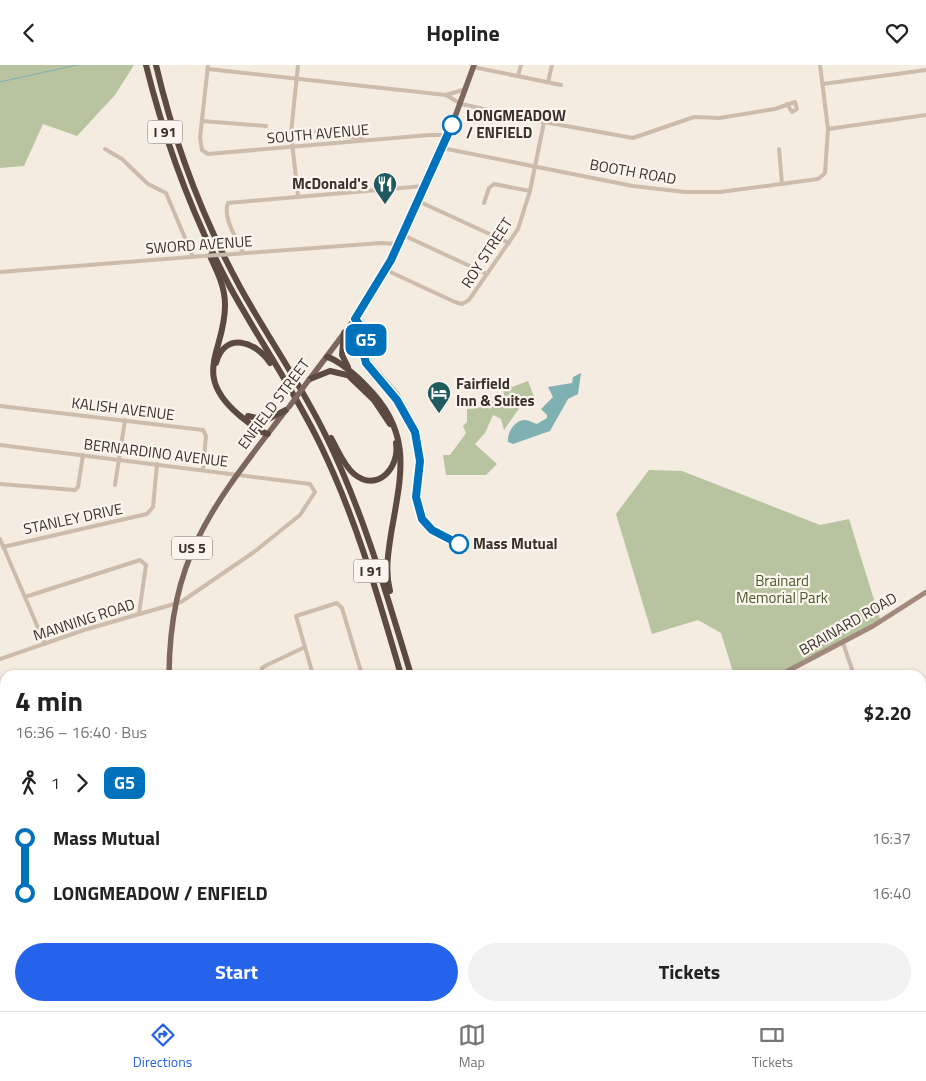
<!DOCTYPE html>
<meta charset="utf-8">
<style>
body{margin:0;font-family:"Titillium Web",sans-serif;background:#f2f2f2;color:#222;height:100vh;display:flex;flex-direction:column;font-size:19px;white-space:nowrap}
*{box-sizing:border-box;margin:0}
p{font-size:16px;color:#767676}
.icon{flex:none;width:28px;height:28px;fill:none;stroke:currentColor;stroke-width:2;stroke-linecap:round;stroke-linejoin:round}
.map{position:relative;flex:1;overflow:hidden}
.details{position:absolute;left:0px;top:605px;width:926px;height:341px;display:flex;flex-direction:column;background:#fff;border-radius:15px 15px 0 0;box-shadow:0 1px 4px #0004}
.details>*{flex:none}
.badge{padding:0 10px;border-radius:8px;font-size:18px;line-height:32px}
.map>.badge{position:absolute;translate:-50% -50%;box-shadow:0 0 0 2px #fff}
.legs{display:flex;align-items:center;gap:8px;height:55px;padding:0 15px;font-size:16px}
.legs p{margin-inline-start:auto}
.head{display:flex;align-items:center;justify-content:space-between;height:85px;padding:0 15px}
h1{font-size:28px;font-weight:700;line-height:38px}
.primary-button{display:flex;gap:10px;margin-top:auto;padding:10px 15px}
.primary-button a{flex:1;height:58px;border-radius:30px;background:#2563eb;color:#fff;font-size:20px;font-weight:700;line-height:58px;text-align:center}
.primary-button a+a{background:#f2f2f2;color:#222}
ul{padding:0 15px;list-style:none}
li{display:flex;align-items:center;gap:18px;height:55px;font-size:19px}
li i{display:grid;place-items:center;width:8px;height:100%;margin:0 6px;background:currentColor}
li i::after{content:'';width:12px;height:12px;margin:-6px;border:4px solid;border-radius:50%;background:#fff}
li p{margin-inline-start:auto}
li:first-child i{background:linear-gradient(#0000 50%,currentColor 0)}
li:last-child i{background:linear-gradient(currentColor 50%,#0000 0)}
header{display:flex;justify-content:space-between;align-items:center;height:65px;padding:0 15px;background:#fff;font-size:22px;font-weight:700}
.tab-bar{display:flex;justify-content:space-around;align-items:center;height:70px;border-top:1px solid #e0e0e0;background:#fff;font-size:14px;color:#767676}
.tab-bar a{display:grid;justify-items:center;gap:2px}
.tab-bar .active{color:#2563eb}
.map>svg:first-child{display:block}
.green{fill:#b8c4a0}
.water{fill:#7fb0b2}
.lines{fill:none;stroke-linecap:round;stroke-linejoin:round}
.stream{stroke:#7fb0b2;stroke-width:1}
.minor{stroke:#cdbbac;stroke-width:4}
.secondary{stroke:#a18a7d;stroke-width:5}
.primary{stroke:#7d675c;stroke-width:5.5}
.motorway{stroke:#5c4a42;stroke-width:6}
.minor-bridge{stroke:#cdbbac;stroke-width:4}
.primary-bridge{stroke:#7d675c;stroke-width:5.5}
.line-1-casing{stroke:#fff;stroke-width:11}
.line-1{stroke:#0072bc;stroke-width:8}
.stop-1-dot{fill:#fff;stroke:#0072bc;stroke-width:2.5}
.labels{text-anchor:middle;stroke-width:4.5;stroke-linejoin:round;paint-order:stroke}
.shield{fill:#fbf5ee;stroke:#756b66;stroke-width:1}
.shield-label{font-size:14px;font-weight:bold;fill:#3b302b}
.stop-label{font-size:15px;font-weight:bold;fill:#3b302b;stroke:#fbf5ee;text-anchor:start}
.street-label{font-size:15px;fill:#3b302b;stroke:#fbf5ee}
.poi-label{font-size:15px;font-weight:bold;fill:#3b302b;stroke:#fbf5ee;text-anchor:end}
.park-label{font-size:15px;fill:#4a5a2e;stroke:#fbf5ee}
</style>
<header><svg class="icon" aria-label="back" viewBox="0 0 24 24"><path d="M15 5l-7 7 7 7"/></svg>Hopline<svg class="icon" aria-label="heart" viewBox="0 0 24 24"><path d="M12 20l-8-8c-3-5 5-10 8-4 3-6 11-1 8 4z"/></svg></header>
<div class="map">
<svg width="926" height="946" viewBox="0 0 926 946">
<rect width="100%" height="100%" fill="#f4ebe1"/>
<g class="green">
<polygon points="0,0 134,0 115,30 77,71 43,59 24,101 0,103"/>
<polygon points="528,316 534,332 519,338 520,342 504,365 501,354 493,350 485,368 475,379 497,399 486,410 446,410 443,390 450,390 466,368 463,361 467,357 467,344 478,343 504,331 503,321 510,318 512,322"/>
<polygon points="649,405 682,406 820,460 849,454 880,554 823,588 776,610 734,610 721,568 698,555 652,569 616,449"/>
</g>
<path class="water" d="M581,308L578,329L568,334L550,366L513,379L508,377C507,369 514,355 525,355C529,355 533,358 537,359L547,353V350L541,344L553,332L548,322L572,318L573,312Z"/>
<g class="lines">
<polyline class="stream" points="0,17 77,0"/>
<g class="minor">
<polyline points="208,0 200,73 202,85 208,89 429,70 447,70"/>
<polyline points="473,2 561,20"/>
<polyline points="208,4 446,30 466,24"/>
<polyline points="518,11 521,0"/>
<polyline points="548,17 552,0"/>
<polyline points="823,19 926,5"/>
<polyline points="446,30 461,39 544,57 633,73 694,52 719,53 775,44 795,37 797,44 792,47 787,39"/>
<polyline points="202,56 266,61"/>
<polyline points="828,64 926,50"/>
<polyline points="316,67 363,74"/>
<polyline points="442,83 633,121 685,127 720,127 818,114 825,108 828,64 820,0"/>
<polyline points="105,84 122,94 148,119 166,128 193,192"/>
<polyline points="779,84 782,119"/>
<polyline points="298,131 291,68 298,0"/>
<polyline points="418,136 509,178"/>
<polyline points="484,138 489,123 494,119 530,126"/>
<polyline points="403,170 487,209"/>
<path d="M243,188C237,174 222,152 228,138L424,121"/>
<polyline points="234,189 381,178 399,179"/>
<polyline points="386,205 455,237 462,239 469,235 518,164 530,126 544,57"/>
<polyline points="0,207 203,191"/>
<polyline points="355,254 362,256 370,266 368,287 370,297 398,329 414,359 420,396 416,432 422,454 432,465 464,481"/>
<polyline points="355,254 366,267 363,288 366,299 395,332 414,364"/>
<polyline points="0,341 203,365 206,371 203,404"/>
<polyline points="0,380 310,419 315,427 300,450 254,487 181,537 84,565 0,594"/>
<polyline points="0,419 75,425 78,422 83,390"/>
<polyline points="115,420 125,355"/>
<polyline points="0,474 45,579"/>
<polyline points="3,482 147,449 153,442 157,399"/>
<polyline points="25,532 140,495 146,500 139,549"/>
<polyline points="843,578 854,610"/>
<polyline points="262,610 262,603 267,600 305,582"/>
<polyline points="313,610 296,551 337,538 342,543 362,610"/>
<polyline points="921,631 926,643"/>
<polyline points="921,687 926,690"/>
<polyline points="921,908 926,909"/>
<polyline points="457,941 459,946"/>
<polyline points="536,941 537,946"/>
<polyline points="575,941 576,946"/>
<polyline points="869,941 870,946"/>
<polyline points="17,946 52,941"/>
<polyline points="277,946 304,942 320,944 321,941"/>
<polyline points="350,946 373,941"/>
<polyline points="795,946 808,943"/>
</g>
<polyline class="secondary" points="780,610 873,561 926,527"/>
<g class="primary">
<polyline points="309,315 360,247 391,195 452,60 474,0"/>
<path d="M169,610C170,488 216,437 286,345"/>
<polyline points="175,941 176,946"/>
</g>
<g class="motorway">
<path d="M146,0C165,77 193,152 230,222C259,275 294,325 320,379C356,453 378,531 401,610"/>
<path d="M156,0C174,77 202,152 240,222C267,271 300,318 325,369C363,446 386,527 411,610"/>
<path d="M210,191C217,206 225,222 225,239C226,286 190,308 239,350C247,356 258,367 268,369"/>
<polyline points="344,268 342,290 348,302"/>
<path d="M327,292C337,294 358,312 366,321C414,368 401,410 391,469C388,489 385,506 390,526"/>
<path d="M216,298C225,266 256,276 270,298"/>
<polyline points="350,312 374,335 390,359"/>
<polyline points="310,314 330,306 347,310"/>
<polyline points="248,351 266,355 286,345"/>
<path d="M331,373C338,385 344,401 354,409C377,428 400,403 396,378"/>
<polyline points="498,941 499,946"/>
<polyline points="507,941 508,946"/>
</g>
<polyline class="minor-bridge" points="203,191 234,189"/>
<polyline class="primary-bridge" points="289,342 308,316"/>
</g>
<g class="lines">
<g class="line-1-casing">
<polyline id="line-1" points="452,60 391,195 355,254 366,267 363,286 366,298 397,335 415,367 420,396 416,432 422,454 432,465 459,479"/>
</g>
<use href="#line-1" class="line-1"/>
</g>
<defs>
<g id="restaurant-pin" transform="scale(1.25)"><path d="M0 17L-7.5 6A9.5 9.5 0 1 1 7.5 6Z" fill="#1f5a5e" stroke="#fbf5ee"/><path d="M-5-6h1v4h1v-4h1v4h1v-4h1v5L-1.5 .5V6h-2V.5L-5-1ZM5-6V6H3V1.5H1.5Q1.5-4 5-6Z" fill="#fff"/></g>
<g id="hotel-pin" transform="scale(1.25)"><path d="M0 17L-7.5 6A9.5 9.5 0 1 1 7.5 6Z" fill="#1f5a5e" stroke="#fbf5ee"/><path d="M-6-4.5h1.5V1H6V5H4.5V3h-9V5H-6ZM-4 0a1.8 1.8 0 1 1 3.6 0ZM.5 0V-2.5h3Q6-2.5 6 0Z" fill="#fff"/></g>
</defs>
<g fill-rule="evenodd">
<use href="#restaurant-pin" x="385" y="119"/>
<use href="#hotel-pin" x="439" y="328"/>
</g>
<g class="stop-1-dot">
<circle cx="452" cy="60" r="9"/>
<circle cx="459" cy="479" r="9"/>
</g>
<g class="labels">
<g class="shield">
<rect x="147.5" y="55.5" width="35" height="23" rx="4"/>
<rect x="172" y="471.5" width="40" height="23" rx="4"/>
<rect x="353.5" y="494.5" width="35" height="23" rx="4"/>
</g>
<g class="shield-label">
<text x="165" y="72">I 91</text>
<text x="192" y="488">US 5</text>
<text x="371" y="511">I 91</text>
</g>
<g class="stop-label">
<text x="466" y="56">LONGMEADOW<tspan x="466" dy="17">/ ENFIELD</tspan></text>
<text x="473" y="484">Mass Mutual</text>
</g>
<g class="street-label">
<text transform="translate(318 69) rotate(-5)" y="5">SOUTH AVENUE</text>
<text transform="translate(633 107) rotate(10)" y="5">BOOTH ROAD</text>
<text transform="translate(199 180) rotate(-4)" y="5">SWORD AVENUE</text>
<text transform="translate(487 188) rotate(-57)" y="5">ROY STREET</text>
<text transform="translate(274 339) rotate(-53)" y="5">ENFIELD STREET</text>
<text transform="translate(123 344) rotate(7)" y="5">KALISH AVENUE</text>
<text transform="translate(156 388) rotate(7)" y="5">BERNARDINO AVENUE</text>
<text transform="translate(73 454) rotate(-12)" y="5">STANLEY DRIVE</text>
<text transform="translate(84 555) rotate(-18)" y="5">MANNING ROAD</text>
<text transform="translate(848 559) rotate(-30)" y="5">BRAINARD ROAD</text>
</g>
<g class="poi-label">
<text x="368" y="124">McDonald's</text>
<text x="456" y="324" text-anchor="start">Fairfield<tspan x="456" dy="17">Inn &amp; Suites</tspan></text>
</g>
<g class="park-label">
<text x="782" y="521">Brainard<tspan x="782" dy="17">Memorial Park</tspan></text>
</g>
</g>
</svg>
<b class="badge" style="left:366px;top:275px;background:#0072bc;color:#fff">G5</b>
<section class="details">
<div class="head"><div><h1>4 min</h1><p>16:36 – 16:40 · Bus</p></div><b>$2.20</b></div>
<div class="legs"><svg class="icon" aria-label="walk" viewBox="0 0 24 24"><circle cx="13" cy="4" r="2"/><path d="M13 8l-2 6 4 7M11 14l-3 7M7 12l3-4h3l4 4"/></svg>1<svg class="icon" aria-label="forward" viewBox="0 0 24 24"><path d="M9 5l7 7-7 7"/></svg><b class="badge" style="background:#0072bc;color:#fff">G5</b></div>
<ul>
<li><i style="color:#0072bc"></i><b>Mass Mutual</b><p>16:37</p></li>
<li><i style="color:#0072bc"></i><b>LONGMEADOW / ENFIELD</b><p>16:40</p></li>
</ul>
<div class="primary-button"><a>Start</a><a>Tickets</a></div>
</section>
</div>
<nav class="tab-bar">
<a class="active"><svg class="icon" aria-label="directions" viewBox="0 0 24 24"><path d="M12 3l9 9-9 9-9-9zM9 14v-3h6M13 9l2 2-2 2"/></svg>Directions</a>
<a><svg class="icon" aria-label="map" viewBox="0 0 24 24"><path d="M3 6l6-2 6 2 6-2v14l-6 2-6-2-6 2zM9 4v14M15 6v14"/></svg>Map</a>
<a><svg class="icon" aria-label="tickets" viewBox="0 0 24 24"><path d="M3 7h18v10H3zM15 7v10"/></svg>Tickets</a>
</nav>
